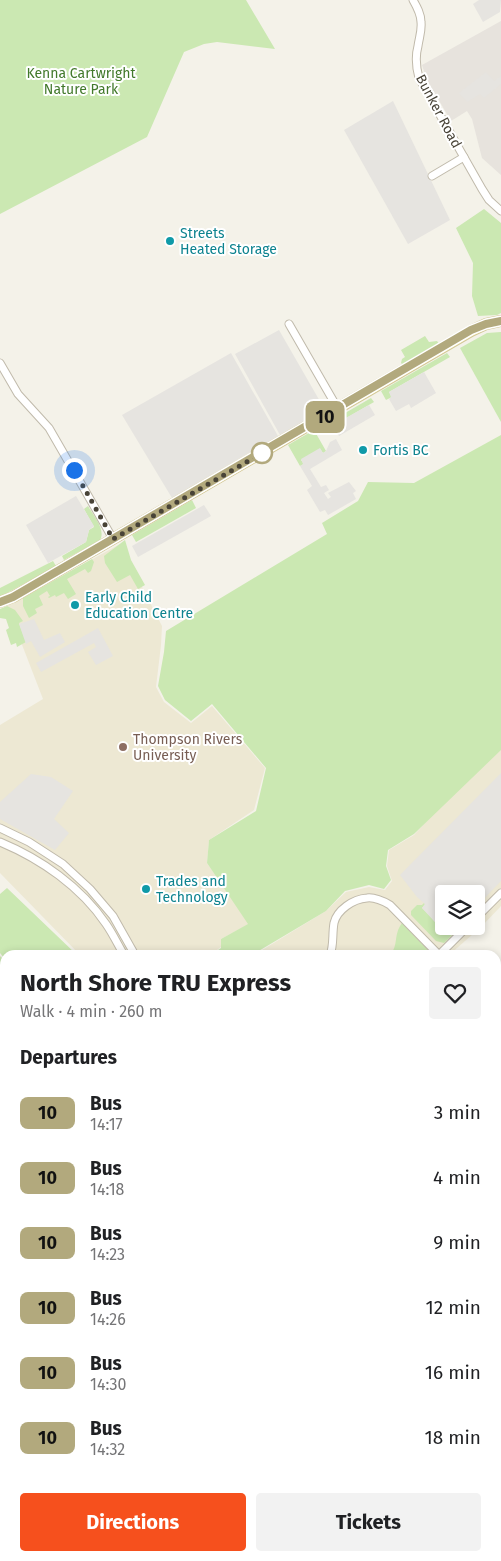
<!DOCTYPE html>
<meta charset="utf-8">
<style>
body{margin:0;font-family:"Fira Sans",sans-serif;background:#f2f2f2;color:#202124;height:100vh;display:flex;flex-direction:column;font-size:19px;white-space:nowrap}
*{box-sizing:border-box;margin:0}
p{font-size:16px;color:#757577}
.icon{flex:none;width:28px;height:28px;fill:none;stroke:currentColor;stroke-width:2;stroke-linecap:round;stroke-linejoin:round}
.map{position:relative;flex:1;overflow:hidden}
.side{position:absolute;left:0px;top:950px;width:501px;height:611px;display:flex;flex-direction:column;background:#fff;border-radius:15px 15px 0 0;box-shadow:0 2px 8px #0003}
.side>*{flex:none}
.badge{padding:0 10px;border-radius:8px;font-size:18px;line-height:32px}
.fabs{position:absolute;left:435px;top:885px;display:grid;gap:10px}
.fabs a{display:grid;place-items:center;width:50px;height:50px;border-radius:5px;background:#fff;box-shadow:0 2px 8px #0003;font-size:25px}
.you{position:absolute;width:25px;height:25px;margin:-12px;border:4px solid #fff;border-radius:50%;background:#1a73e8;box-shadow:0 0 0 8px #1a73e833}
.map>.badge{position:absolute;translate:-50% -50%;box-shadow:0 0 0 2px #fff}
h2{padding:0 20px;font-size:19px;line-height:45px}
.round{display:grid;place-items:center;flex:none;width:52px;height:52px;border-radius:5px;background:#f2f2f2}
.summary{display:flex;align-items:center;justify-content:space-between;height:85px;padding:0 20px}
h1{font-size:24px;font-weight:700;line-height:38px}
.button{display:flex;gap:10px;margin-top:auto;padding:10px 20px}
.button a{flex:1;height:58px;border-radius:5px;background:#f6501d;color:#fff;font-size:20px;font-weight:700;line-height:58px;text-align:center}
.button a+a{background:#f2f2f2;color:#202124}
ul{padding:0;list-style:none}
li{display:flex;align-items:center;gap:15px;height:65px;padding:0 20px}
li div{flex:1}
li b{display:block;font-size:19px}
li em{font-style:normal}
li .badge{min-width:55px;font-weight:700;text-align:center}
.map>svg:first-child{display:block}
.residential{fill:#e8e4d7}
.industrial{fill:#e7e3dd}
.education{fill:#ede8d3;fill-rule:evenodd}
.green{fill:#cbe8b2}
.parking{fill:#e6e4e0}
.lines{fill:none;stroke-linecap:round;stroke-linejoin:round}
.stream{stroke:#a6cbef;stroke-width:2}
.street-casing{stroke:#c0baab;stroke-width:9}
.secondary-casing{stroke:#d3c899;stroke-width:12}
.street{stroke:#fff;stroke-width:7}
.secondary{stroke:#fef5c9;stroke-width:10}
.line-casing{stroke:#fff;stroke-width:11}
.line{stroke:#b2a97d;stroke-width:8}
.walk{stroke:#484337;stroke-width:5;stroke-dasharray:0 9}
.culture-dot{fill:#0f9aa8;stroke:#fff;stroke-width:2}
.stop-dot{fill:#fff;stroke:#b2a97d;stroke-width:2.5}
.education-dot{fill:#8d6e63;stroke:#fff;stroke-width:2}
.labels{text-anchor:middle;stroke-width:4;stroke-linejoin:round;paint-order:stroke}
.park-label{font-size:14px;fill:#42792b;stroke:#fff}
.street-label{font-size:14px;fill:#484337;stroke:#fff}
.culture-label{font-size:14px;fill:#0d838f;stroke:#fff;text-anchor:start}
.education-label{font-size:14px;fill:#785e54;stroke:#fff;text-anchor:start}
</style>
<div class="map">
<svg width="501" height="1561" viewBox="0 0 501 1561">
<rect width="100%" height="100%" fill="#f4f2e9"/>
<polygon class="residential" points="501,1431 501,1561 481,1561 471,1556 496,1556 496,1436"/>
<polygon class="industrial" points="501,21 501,175 482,158 472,119 467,111 451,121 427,80 422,65"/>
<g class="education">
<polygon points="120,544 162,626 161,645 156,687 164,702 191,723 212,706 265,768 254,810 209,840 207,863 249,924 221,939 221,947 210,955 80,955 0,873 0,725 43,699 7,606"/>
<path d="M501,741V906L481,927L449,955H254L326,911L346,892L369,887L385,890L392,881L387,866L389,850L414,835ZM444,894H476V926H444Z"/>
<polygon points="5,1023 5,1485 0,1486 0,1029"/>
</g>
<g class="green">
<polygon points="0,0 246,0 275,49 217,42 204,44 184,52 147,137 0,214"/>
<polygon points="484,209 501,223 501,313 497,315 478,316 472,296 473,263 456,228"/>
<polygon points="501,332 501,422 460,348 487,333"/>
<polygon points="425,336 429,342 437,341 439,344 403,365 401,363 402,359 405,357 401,350"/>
<polygon points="447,353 450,357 389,392 392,397 386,400 381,391"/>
<polygon points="371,398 374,402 324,431 321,427"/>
<polygon points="314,430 326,451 323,453 320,449 301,460 304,464 300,466 288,445"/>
<polygon points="501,435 501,750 414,834 388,850 386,866 391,880 384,889 369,885 345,891 326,911 252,955 211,955 221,948 221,939 248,924 207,863 209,840 256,811 266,768 212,704 191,721 165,700 158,686 164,652 166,631 327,534 322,523 358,501 368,482 414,483"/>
<polygon points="192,500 196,508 136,542 132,535"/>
<path d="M88,506C94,516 106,530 100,540L64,560L62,556L86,542L89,530L94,527L84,509Z"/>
<polygon points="125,540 131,560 145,585 138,589 130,575 117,582 105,563 104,556"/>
<polygon points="92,559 94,562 91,571 88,573 85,569 67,579 76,594 68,599 64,593 56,597 55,595 49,598 48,597 50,596 47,591 39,596 43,605 35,609 37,613 29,618 23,606 23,598"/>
<polygon points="53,561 56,566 0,597 0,588"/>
<polygon points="7,606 15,610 23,621 19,623 26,642 17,647 16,643 11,645 6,630 9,628 6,619 0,618 0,609"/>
<polygon points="7,888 77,955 5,955 5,959 0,953 0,894"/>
<polygon points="424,903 425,904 422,908 445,931 449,927 454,933 444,943 436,941 411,915 411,911 417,905 422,905"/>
<path d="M402,923L427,949L429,955H405L394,951L393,955H390C399,945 393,935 402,923Z"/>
<polygon points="0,956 5,961 5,1015 0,1022"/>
<polygon points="5,1299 5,1450 0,1450 0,1373 2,1371 3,1362 0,1347 0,1304"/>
<polygon points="225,1556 471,1556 481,1561 204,1561"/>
</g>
<g class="parking">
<polygon points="479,0 501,0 500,12 483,22 473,4"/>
<polygon points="486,72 494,81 501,76 501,84 484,98 480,94 467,102 459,93"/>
<polygon points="393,101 450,220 408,244 344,130"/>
<polygon points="279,330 325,410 280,435 235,354"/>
<polygon points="231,353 278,436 172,498 122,415"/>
<polygon points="424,372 436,393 411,408 409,404 396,411 389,399 391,397 389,392"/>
<polygon points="369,405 375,415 339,436 333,425"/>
<polygon points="336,439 342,450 310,469 321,487 326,485 329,490 324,493 328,499 331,497 328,493 349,482 356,491 353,493 356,499 328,515 325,510 320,512 307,490 312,486 300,466 303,464 301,459 320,448 323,453 326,451 330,442"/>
<polygon points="76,496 94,526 89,530 86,542 48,563 26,525"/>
<polygon points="204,505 211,516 138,557 132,546"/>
<polygon points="34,619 44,640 60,633 65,642 40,657 31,641 26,644 19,624"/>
<polygon points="98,628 113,656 96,665 88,652 96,647 94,643 41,672 36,663"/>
<polygon points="501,773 501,881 476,907 476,894 444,894 444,926 457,926 452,931 449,927 444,932 422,908 425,904 417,897 400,875"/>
<polygon points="31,774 51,777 73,791 54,819 69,833 55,850 0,819 0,802"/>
</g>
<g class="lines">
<polyline class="stream" points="0,1521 5,1522"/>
<g class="street-casing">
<g id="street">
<path d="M413,0C417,7 421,14 421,22C422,31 419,38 418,46C415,57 416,67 419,78L482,189L489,200L501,211"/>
<polyline points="432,176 464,157"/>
<polyline points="289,324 338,409"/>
<polyline points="0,363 18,394 49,428 113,539"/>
<polyline points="0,828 29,842 63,864 90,889 113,916 135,955"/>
<path d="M0,842C41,859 81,887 106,924C113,934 118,945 124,955"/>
<polyline points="476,918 501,893"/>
<path d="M330,955C334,945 332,934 334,923C337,910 353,899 367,898C375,897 383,901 390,905L439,955"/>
<polyline points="439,955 468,926"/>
<polyline points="0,1068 5,1063"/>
<polyline points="0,1463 5,1463"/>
<polyline points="496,1522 501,1522"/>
</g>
</g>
<g class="secondary-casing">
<g id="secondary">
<polyline points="0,602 13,597 471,331 486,324 501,321"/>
<polyline points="496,1187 501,1177"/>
<polyline points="496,1289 501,1297"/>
<polyline points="496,1310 501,1315"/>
<polyline points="496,1381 501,1372"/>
<polyline points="496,1408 501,1402"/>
<polyline points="70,1561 107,1556"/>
<polyline points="135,1561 165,1556"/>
</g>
</g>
<use href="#street" class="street"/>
<use href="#secondary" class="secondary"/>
</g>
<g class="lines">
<g class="line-casing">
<polyline id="line" points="0,602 13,597 471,330 486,324 501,321"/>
</g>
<use href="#line" class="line"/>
<polyline class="walk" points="74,470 113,539 262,453"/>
</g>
<g class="culture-dot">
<circle cx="170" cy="241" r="5"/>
<circle cx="363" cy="450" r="5"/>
<circle cx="75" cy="605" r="5"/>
<circle cx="146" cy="889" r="5"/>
</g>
<circle class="stop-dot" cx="262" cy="453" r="10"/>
<circle class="education-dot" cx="123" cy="747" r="5"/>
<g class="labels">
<g class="park-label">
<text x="81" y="78">Kenna Cartwright<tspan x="81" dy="16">Nature Park</tspan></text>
</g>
<g class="street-label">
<text transform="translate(439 111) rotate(62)" y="5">Bunker Road</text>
</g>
<g class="culture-label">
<text x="180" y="238">Streets<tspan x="180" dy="16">Heated Storage</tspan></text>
<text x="373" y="455">Fortis BC</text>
<text x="85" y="602">Early Child<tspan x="85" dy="16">Education Centre</tspan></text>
<text x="156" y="886">Trades and<tspan x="156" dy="16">Technology</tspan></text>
</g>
<g class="education-label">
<text x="133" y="744">Thompson Rivers<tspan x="133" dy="16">University</tspan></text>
</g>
</g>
</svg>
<div class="fabs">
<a><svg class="icon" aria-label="layers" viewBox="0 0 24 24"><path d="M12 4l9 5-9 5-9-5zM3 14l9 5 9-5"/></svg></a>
</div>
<div class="you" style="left:74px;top:470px"></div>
<b class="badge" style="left:325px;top:417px;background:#b2a97d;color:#111">10</b>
<section class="side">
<div class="summary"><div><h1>North Shore TRU Express</h1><p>Walk · 4 min · 260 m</p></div><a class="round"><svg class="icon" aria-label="heart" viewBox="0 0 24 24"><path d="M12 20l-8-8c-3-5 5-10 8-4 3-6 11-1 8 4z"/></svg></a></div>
<h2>Departures</h2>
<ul>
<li><span class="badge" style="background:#b2a97d;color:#111">10</span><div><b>Bus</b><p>14:17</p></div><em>3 min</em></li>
<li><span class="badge" style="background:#b2a97d;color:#111">10</span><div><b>Bus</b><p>14:18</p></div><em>4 min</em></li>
<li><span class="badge" style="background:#b2a97d;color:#111">10</span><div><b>Bus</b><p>14:23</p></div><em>9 min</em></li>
<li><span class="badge" style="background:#b2a97d;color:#111">10</span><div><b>Bus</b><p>14:26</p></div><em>12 min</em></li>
<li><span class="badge" style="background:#b2a97d;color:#111">10</span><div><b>Bus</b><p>14:30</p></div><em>16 min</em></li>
<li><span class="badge" style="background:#b2a97d;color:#111">10</span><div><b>Bus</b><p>14:32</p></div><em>18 min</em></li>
</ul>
<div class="button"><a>Directions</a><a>Tickets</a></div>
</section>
</div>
